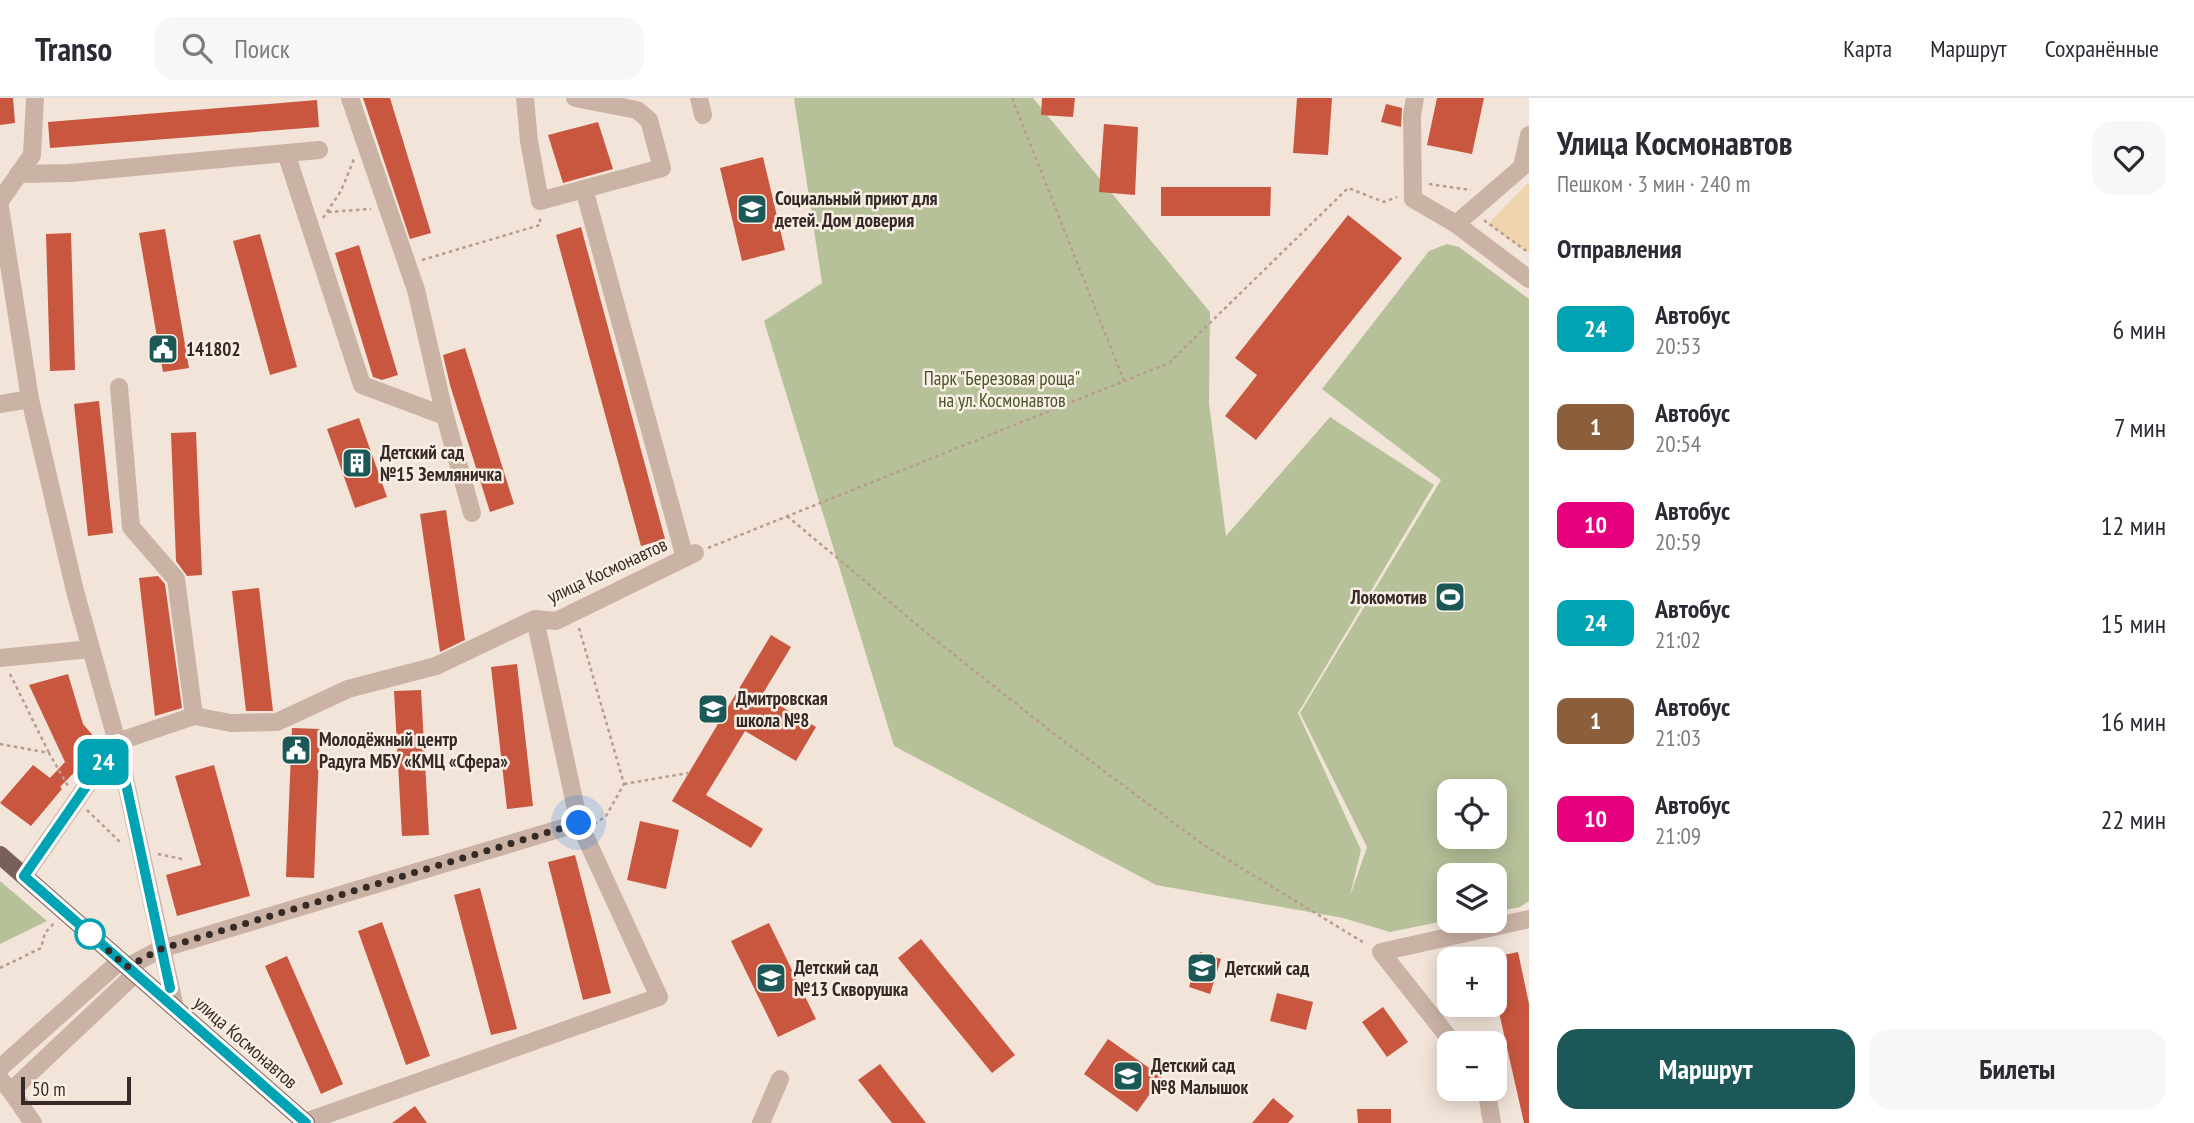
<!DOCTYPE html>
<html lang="ru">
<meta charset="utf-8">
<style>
body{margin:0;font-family:"PT Sans Narrow",sans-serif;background:#f7f7f7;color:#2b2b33;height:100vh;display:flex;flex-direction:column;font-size:26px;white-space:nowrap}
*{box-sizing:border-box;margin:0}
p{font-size:23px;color:#7c7c81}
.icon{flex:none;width:38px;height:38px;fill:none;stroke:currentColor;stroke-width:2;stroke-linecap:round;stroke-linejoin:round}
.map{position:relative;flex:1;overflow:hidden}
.drawer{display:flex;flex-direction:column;background:#fff;width:665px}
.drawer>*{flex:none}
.badge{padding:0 14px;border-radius:10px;font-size:24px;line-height:46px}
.fabs{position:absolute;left:1437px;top:681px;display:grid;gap:14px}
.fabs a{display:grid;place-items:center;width:70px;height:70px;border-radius:14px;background:#fff;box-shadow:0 4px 18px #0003;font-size:35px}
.scale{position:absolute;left:21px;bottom:18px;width:110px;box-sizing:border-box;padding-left:7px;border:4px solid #352a26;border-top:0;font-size:19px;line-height:24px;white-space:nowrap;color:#352a26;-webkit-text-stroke:5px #faefe5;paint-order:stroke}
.you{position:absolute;width:35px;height:35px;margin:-18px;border:5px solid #fff;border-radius:50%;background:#1a73e8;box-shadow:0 0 0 10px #1a73e833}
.map>.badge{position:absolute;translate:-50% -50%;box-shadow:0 0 0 4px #fff}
h2{padding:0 28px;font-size:26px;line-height:63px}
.round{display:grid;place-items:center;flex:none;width:74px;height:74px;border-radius:21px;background:#f7f7f7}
.summary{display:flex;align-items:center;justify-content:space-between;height:119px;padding:0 28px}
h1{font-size:33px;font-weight:600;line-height:52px}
.action{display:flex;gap:14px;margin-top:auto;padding:14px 28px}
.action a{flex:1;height:80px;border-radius:21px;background:#1b5857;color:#fff;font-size:28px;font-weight:600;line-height:80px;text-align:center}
.action a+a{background:#f7f7f7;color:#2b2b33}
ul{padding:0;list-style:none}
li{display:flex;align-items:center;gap:21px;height:98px;padding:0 28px}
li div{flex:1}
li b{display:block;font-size:26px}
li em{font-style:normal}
li .badge{min-width:77px;font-weight:700;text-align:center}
header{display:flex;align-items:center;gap:42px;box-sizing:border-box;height:98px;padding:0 35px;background:#fff;border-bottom:2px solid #e1e1e2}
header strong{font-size:33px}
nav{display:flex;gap:38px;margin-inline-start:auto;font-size:24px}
.search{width:490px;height:63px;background:#f7f7f7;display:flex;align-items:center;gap:18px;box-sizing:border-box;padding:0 24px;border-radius:21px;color:#7c7c81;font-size:26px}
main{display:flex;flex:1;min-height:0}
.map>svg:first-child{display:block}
.green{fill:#b7c199;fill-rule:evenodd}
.sand{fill:#efd4ae}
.building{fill:#c95740}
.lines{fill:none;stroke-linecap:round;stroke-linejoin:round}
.path{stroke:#b69d8f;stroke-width:2.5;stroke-dasharray:3.5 3.5;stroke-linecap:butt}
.minor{stroke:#cab3a5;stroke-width:18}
.major{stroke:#785f57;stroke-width:18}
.line-casing{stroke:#fff;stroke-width:16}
.line{stroke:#00a3b4;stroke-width:10}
.walk{stroke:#352a26;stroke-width:7;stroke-dasharray:0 12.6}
.stop-dot{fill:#fff;stroke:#00a3b4;stroke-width:3.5}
.labels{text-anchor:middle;stroke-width:5;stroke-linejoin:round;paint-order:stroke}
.poi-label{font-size:19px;font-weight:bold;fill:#352a26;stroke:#faefe5;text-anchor:start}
.park-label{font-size:19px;fill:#485429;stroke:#faefe5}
.street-label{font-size:19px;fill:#352a26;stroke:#faefe5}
</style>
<header>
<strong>Transo</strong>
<div class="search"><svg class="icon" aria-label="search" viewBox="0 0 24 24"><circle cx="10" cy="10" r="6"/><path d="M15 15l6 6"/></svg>Поиск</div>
<nav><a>Карта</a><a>Маршрут</a><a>Сохранённые</a></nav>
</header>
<main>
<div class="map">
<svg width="1529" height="1025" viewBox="0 0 1529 1025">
<rect width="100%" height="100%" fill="#f2e4d9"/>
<g class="green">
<path d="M794,0H1033L1210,214L1209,305L1226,438L1330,319L1434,387L1298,615L1361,752L1350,798L1367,749L1300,615L1441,382L1322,291L1429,153L1447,146L1459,149L1529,201V803L1520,809L1495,814L1494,777H1449V822L1390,834L1343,820L1156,787L894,648L764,223L822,185ZM1449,693H1494V738H1449Z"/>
<polygon points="0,783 47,823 0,846"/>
</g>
<polygon class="sand" points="1529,84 1529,155 1488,126"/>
<g class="building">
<polygon points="0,0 13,0 15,25 0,27"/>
<polygon points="363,0 390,0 431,135 410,141"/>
<polygon points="1042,0 1075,0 1073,19 1041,17"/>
<polygon points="1297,0 1332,0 1328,57 1293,55"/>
<polygon points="1437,0 1484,0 1472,56 1427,47"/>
<polygon points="317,2 319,29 50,50 48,24"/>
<polygon points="1386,6 1402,10 1401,29 1381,24"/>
<polygon points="598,24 613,71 563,85 548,37"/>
<polygon points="1104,26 1138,29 1135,97 1099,94"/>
<polygon points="763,59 785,152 742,163 720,70"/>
<polygon points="1161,89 1271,89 1270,118 1161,118"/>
<polygon points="1348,117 1402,160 1256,342 1225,318 1257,277 1235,260"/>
<polygon points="581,129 665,441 641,448 556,137"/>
<polygon points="165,131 189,270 163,274 139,135"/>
<polygon points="71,135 75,272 50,273 46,136"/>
<polygon points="260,136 297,269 270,277 233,143"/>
<polygon points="359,147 398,277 382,282 373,279 335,155"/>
<polygon points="465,250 514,406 490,414 450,287 443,257"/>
<polygon points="99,303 113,435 88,438 74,306"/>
<polygon points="359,320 387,399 355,410 327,331"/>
<polygon points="196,334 202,477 187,478 176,463 171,335"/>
<polygon points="446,412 465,542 440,554 420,416"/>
<polygon points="158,478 165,486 182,610 155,618 139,480"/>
<polygon points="259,490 273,613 246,613 232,493"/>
<polygon points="771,537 791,549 762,597 816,629 796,663 745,633 706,697 763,731 751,750 672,703"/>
<polygon points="517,566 533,708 507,711 491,569"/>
<polygon points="68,576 83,626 101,647 60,689 62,691 31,728 0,705 33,667 50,680 65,664 29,587"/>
<polygon points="421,592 429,737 402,738 394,593"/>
<polygon points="292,630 320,631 314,780 286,779"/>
<polygon points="214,667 250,798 177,818 166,777 201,767 175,678"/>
<polygon points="640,723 679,732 666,791 627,782"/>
<polygon points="575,757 611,895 583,902 548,764"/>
<polygon points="480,790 517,931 491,937 454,797"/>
<polygon points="382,824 430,958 406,967 358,833"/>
<polygon points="769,825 816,921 778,939 731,843"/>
<polygon points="921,841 1015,957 992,975 898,860"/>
<polygon points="1200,854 1221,861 1210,896 1189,889"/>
<polygon points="1518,854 1529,906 1529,1025 1524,1025 1494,892 1494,859"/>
<polygon points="287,858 343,986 321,996 265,868"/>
<polygon points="1277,895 1313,904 1306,932 1270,923"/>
<polygon points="1383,909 1408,944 1387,959 1362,924"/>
<polygon points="1108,941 1162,979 1137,1014 1084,976"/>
<polygon points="880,966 926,1025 892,1025 858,982"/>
<polygon points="1273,1000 1294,1018 1288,1025 1252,1025"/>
<polygon points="415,1008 427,1025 392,1025"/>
<polygon points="1357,1011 1391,1011 1391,1025 1358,1025"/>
</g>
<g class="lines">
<g class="path">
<polyline points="1012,0 1124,283"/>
<polyline points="1429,86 1471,92"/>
<polyline points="328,114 371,111"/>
<polyline points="323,120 341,93 354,61"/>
<polyline points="1486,122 1485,123 1529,155"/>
<polyline points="422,162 540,127 540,117"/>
<polyline points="787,418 933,540 1053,635 1202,746 1366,846"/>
<polyline points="708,450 1169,265 1348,90 1384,104 1397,99"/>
<polyline points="579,530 624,686 606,718 596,725"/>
<polyline points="10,576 49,655"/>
<polyline points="0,646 49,655 68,688"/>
<polyline points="624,686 688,675"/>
<polyline points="87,712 122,746"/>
<polyline points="158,756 182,761"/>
<polyline points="0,870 41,850 45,835 55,824"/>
</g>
<g class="minor">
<polyline points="350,0 416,192 445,318"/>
<polyline points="525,0 529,43 540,103 584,91 685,460"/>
<polyline points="575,0 637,12 649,22 662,70 584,91"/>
<polyline points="699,0 703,17"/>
<polyline points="1415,0 1412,17 1413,101 1456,126 1529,181"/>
<polyline points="286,55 362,287 445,318 472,415"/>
<polyline points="18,76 70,75 319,52"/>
<polyline points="0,103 32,57 35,0"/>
<polyline points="0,109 30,301 75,493 117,644 175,910"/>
<polyline points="1456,126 1522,69 1529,37"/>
<polyline points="119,289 131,429 176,481 194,618"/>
<polyline points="0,306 30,301"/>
<polyline points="535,521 556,523 695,455"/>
<polyline points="0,560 90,551"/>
<polyline points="24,778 117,644 194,618 231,625 277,624 348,591 436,568 535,521 579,725 659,899 305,1024"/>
<polyline points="127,869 161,851 579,725"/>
<polyline points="1453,945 1381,854 1529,821"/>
<polyline points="0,970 120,863"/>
<polyline points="0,981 11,993 33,1025"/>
<polyline points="1486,990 1492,1025"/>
<polyline points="11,993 135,876"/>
<polyline points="761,1025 780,981"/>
</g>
<polyline class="major" points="0,757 306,1025"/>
</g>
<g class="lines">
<g class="line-casing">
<polyline id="line" points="170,890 117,644 24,778 306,1025"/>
</g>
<use href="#line" class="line"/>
<polyline class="walk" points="90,836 127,869 161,851 579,725"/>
</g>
<defs>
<g id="school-square" transform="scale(1.575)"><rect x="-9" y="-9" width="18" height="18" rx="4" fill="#1b5857" stroke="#faefe5"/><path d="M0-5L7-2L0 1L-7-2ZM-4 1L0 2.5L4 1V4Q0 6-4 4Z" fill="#fff"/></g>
<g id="civic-square" transform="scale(1.575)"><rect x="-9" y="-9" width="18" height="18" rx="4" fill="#1b5857" stroke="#faefe5"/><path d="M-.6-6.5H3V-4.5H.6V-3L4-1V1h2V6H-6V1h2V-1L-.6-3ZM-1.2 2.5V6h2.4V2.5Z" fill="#fff"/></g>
<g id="building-square" transform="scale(1.575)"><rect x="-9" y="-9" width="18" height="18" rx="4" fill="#1b5857" stroke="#faefe5"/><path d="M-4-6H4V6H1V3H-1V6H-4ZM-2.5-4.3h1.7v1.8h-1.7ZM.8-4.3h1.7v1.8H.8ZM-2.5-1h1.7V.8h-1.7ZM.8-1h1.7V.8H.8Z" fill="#fff"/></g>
<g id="stadium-square" transform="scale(1.575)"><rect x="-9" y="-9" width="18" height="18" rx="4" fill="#1b5857" stroke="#faefe5"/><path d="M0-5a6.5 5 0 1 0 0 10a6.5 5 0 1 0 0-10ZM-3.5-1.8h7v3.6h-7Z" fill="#fff"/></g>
</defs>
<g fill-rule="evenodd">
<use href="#school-square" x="752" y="111"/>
<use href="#civic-square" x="163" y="251"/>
<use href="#building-square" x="357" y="365"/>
<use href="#stadium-square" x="1450" y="499"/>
<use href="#school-square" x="713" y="611"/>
<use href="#civic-square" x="296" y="652"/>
<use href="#school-square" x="1202" y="870"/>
<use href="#school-square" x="771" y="880"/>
<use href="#school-square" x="1128" y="978"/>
</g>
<circle class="stop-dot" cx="90" cy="836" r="14"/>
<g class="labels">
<g class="poi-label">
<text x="775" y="107">Социальный приют для<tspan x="775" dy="22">детей. Дом доверия</tspan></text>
<text x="186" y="258">141802</text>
<text x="380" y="361">Детский сад<tspan x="380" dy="22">№15 Земляничка</tspan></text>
<text x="1427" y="506" text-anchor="end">Локомотив</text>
<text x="736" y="607">Дмитровская<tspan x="736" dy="22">школа №8</tspan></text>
<text x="319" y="648">Молодёжный центр<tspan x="319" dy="22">Радуга МБУ «КМЦ «Сфера»</tspan></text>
<text x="794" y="876">Детский сад<tspan x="794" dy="22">№13 Скворушка</tspan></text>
<text x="1225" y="877">Детский сад</text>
<text x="1151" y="974">Детский сад<tspan x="1151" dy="22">№8 Малышок</tspan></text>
</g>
<g class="park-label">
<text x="1002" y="287">Парк "Березовая роща"<tspan x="1002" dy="22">на ул. Космонавтов</tspan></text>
</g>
<g class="street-label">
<text transform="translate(607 472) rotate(-25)" y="7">улица Космонавтов</text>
<text transform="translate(246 944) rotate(41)" y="7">улица Космонавтов</text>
</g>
</g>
</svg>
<div class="fabs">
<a><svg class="icon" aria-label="locate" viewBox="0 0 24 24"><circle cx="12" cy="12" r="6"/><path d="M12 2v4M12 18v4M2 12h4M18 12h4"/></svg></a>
<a><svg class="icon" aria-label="layers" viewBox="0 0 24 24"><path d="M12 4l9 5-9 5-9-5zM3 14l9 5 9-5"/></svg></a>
<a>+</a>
<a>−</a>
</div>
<div class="scale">50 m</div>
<div class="you" style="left:579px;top:725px"></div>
<b class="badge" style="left:103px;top:664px;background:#00a3b4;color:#fff">24</b>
</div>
<section class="drawer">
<div class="summary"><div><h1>Улица Космонавтов</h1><p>Пешком · 3 мин · 240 m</p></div><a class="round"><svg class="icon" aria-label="heart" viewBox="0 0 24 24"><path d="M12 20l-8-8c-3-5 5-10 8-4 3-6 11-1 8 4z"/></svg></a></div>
<h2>Отправления</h2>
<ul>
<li><span class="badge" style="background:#00a3b4;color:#fff">24</span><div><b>Автобус</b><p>20:53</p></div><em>6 мин</em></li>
<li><span class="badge" style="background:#8b5e3c;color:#fff">1</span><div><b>Автобус</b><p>20:54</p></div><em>7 мин</em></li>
<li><span class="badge" style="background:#e6007e;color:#fff">10</span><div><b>Автобус</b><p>20:59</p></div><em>12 мин</em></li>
<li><span class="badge" style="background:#00a3b4;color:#fff">24</span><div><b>Автобус</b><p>21:02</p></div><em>15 мин</em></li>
<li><span class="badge" style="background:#8b5e3c;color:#fff">1</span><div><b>Автобус</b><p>21:03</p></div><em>16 мин</em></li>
<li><span class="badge" style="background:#e6007e;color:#fff">10</span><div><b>Автобус</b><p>21:09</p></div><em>22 мин</em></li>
</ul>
<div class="action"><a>Маршрут</a><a>Билеты</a></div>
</section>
</main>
